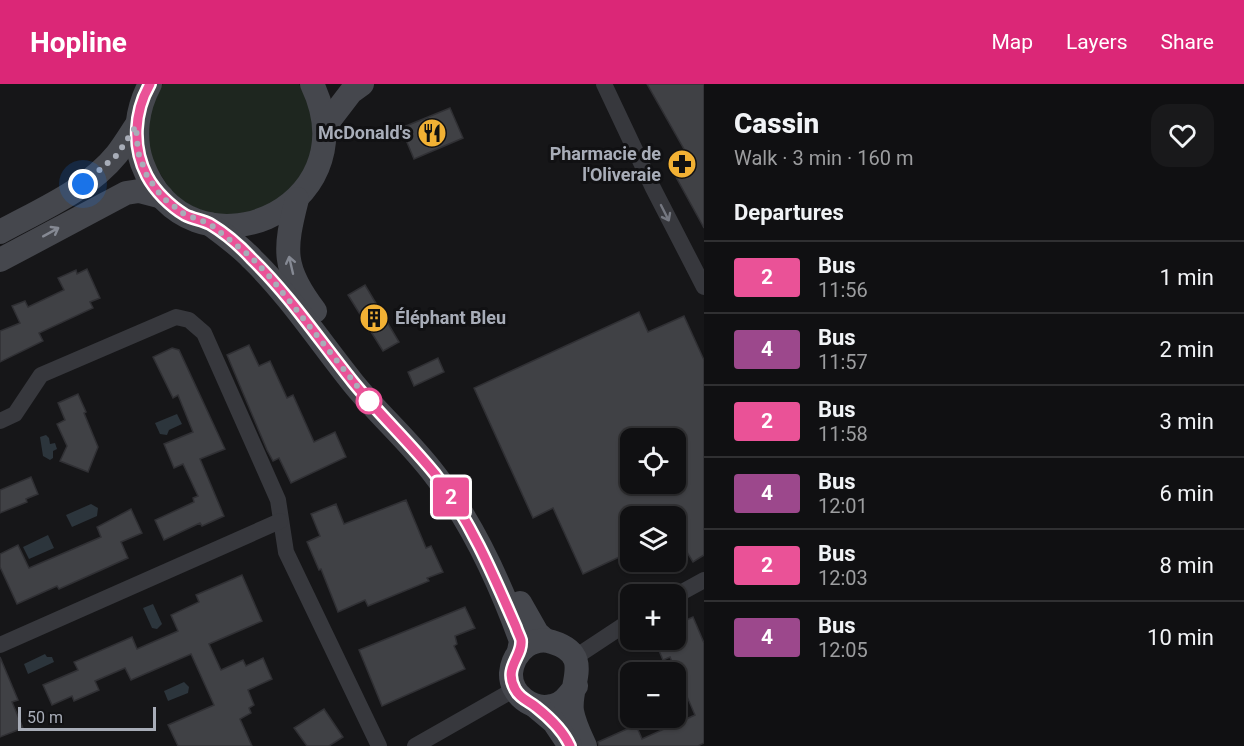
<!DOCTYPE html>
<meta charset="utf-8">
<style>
body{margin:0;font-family:Roboto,sans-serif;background:#19191b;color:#f1f3f6;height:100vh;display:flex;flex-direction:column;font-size:22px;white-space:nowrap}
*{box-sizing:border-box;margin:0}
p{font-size:20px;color:#9c9d9f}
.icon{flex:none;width:33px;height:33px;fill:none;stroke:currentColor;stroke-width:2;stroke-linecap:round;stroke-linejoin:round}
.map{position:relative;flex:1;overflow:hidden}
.drawer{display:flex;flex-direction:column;background:#101012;width:540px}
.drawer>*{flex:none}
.badge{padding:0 12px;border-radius:4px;font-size:21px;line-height:39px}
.tools{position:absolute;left:620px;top:344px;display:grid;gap:12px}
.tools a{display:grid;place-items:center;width:66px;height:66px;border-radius:12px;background:#101012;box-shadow:0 2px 4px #0004,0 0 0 2px #303032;font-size:30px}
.scale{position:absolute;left:18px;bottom:15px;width:138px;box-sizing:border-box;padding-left:6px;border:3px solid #a8adb8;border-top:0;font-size:16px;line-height:21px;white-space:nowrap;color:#a8adb8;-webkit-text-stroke:4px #111113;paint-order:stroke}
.you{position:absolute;width:30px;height:30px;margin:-15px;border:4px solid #fff;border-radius:50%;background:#1a73e8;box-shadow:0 0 0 9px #1a73e833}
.map>.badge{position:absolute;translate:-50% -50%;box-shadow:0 0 0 3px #fff}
h2{padding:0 30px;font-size:22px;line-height:54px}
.round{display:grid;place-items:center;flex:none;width:63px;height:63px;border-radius:18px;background:#19191b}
.summary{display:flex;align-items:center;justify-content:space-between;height:102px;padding:0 30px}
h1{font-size:28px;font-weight:800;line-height:45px}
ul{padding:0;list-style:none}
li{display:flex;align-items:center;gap:18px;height:72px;padding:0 30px;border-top:2px solid #303032}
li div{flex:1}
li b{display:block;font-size:22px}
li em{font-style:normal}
li .badge{min-width:66px;font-weight:700;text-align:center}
header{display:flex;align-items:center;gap:36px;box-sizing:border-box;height:84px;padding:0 30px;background:#db2777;color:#fff}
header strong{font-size:28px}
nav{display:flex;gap:33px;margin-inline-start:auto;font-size:21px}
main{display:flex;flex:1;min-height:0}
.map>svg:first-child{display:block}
.green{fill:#1e261f}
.water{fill:#2c353c}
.building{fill:#404145;stroke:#303034;stroke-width:1.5;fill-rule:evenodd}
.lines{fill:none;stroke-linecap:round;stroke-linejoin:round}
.street{stroke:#37383d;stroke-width:16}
.secondary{stroke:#45474d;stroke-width:24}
.oneway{stroke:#757881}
.oneway2{stroke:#858993}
.line-casing{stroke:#fff;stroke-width:14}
.line{stroke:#ea5297;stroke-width:9}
.walk{stroke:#a8adb8;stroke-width:6;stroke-dasharray:0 10.8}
.stop-dot{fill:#fff;stroke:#ea5297;stroke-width:3}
.labels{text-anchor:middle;stroke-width:6;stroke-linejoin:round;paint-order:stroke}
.poi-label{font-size:18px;font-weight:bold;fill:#a8adb8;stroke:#111113;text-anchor:end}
</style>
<header>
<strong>Hopline</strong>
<nav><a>Map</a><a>Layers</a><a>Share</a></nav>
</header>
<main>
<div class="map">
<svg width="704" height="662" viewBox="0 0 704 662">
<rect width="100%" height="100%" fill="#161618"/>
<path class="green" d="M163,0H299C336,62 294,139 219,130C203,128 185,121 174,109C168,103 163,94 158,86C140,60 147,25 163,0Z"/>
<g class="water">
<polygon points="177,330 182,340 169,346 167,351 160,350 155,339"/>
<polygon points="46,351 49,354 50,360 55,359 57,365 53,367 53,374 50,376 43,372 40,353"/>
<polygon points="91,420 98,424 97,432 72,443 66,431"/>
<polygon points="48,451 54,464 29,475 23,463"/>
<polygon points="153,520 162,540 157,545 152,544 143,524"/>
<polygon points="45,570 47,573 52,573 54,578 28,590 24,580"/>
<polygon points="184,598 189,603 188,609 168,617 164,607"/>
</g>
<g class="building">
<polygon points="647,0 704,0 704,144 671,84 689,74"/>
<polygon points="450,24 463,54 414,75 401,44"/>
<polygon points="87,185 100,214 90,218 93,224 39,249 43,257 0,278 0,247 20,239 12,222 25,217 28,223 64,206 58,194 76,186 77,190"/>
<polygon points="365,201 399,258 383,267 348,211"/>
<path d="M639,228L648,248L684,232L704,276V471L693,478L682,460L675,464V432H630V468L583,490L553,424L533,434L474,304ZM630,354H675V399H630Z"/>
<polygon points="249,261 259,282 270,277 287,314 293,311 314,358 335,348 346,373 291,399 279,374 273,377 267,366 227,271"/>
<polygon points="172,264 179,266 225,365 200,375 224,432 202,442 200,439 164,456 155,436 194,418 193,414 198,412 183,380 174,384 164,360 193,348 178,311 173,314 153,273"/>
<polygon points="438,274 444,288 414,302 408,288"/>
<polygon points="78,310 86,328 84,329 98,363 88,388 60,377 67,362 57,340 65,336 58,319"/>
<polygon points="31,393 38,410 26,415 27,418 0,429 0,406"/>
<polygon points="406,416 426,464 431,462 443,488 427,494 429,497 368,522 365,516 338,528 321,485 319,486 307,458 320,452 311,430 336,420 344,440"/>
<polygon points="131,425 142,449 121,458 128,474 59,505 57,502 17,520 0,483 0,470 18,461 29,484 101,453 97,443"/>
<polygon points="242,491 262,537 209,560 221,586 243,576 246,582 263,574 272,595 248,606 254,621 249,624 251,629 240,635 252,662 178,662 168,641 214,621 191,570 131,596 125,584 95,597 99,606 74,617 72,612 52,621 43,601 78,586 74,578 132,553 137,565 178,547 171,531 199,518 196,511"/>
<polygon points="465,523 475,544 455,552 457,560 454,562 465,585 382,622 359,566"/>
<polygon points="693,533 704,559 704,659 698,662 599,662 598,658 636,641 642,655 695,631 670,573 663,576 654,555 675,555 675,541"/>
<polygon points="0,573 18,616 12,618 23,644 0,653"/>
<polygon points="324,625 343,653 329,662 307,662 294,644"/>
</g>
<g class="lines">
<g class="street">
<polyline points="604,0 653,104 704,203"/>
<polyline points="0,337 15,330 41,291 176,233 189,236 204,249 278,416 286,468 379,662"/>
<polyline points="675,512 704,496"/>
<polyline points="0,561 280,437"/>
<polyline points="574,574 630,537"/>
<polyline points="415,662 515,605"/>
</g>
<g class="secondary">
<path d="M150,0C137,24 133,53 142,79C187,202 373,128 312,0"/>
<polyline points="325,42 351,8 362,0"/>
<path d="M297,115C284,166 282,184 315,227"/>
<path d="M210,140C224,151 240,162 252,175C290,212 320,258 353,299C379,331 410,358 435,391C473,439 500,499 521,557L519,567"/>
<path d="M0,148C40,126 88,106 117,70C124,61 130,51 136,42"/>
<polyline points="0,176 126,109 139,107 162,113"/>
<polyline points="520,519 537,549 545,556"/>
<path d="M576,602C569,611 563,620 552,622C532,627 510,610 511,589C512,578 517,569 526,562C534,557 543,555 552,558C595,571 568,601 572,627C574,639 580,651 585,662"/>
<polyline points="535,622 554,638 570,662"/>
</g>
</g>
<defs><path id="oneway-shaft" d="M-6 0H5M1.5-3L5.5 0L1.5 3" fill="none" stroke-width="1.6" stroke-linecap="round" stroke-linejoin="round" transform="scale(1.5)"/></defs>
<use class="oneway" href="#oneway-shaft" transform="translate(665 129) rotate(63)"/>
<g class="oneway2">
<use href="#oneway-shaft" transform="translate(51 148) rotate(-29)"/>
<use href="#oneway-shaft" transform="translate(291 181) rotate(-103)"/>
</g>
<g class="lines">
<g class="line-casing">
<path id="line" d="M150,0C134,28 132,63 147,92C155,107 170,122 185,131C193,135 202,136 210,140C225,149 241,163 252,175C290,212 320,257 353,298C379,330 409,358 435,390C470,436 493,490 516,543C517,547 520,552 521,556C523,573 503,583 515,605C520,615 529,617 536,623C550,634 563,646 570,662"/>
</g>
<use href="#line" class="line"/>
<polyline class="walk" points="83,100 117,71 136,42 138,68 147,92 162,113 184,130 210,140 251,173 271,194 369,317"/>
</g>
<defs>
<g id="restaurant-disc" transform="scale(1.5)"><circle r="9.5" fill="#f2b134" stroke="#111113"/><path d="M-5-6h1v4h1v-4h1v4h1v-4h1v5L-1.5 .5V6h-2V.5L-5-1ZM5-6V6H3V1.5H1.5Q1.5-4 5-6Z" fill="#111"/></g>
<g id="pharmacy-disc" transform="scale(1.5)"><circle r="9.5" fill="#f2b134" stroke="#111113"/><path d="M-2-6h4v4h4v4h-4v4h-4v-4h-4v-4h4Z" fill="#111"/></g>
<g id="building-disc" transform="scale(1.5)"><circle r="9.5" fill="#f2b134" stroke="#111113"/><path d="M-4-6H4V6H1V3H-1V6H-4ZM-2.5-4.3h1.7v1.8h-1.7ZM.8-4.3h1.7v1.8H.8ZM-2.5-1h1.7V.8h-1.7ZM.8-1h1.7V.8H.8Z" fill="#111"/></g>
</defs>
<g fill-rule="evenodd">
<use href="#restaurant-disc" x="432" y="49"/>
<use href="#pharmacy-disc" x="682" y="80"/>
<use href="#building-disc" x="374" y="234"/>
</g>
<circle class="stop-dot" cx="369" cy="317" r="12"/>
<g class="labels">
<g class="poi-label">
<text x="411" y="55">McDonald's</text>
<text x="661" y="76">Pharmacie de<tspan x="661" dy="21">l'Oliveraie</tspan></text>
<text x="395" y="240" text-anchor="start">Éléphant Bleu</text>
</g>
</g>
</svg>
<div class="tools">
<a><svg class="icon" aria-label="locate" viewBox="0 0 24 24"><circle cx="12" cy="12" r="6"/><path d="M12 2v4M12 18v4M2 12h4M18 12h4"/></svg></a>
<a><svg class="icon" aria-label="layers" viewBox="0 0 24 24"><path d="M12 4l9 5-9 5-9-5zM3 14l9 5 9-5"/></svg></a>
<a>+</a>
<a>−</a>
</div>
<div class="scale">50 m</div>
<div class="you" style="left:83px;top:100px"></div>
<b class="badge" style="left:451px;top:413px;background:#ea5297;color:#fff">2</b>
</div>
<section class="drawer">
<div class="summary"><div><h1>Cassin</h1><p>Walk · 3 min · 160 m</p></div><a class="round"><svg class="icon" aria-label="heart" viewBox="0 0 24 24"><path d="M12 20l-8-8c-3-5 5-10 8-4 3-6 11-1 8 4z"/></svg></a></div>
<h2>Departures</h2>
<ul>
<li><span class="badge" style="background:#ea5297;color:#fff">2</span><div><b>Bus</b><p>11:56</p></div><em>1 min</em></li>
<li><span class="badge" style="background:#9c488c;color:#fff">4</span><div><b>Bus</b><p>11:57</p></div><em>2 min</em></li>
<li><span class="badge" style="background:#ea5297;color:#fff">2</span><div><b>Bus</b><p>11:58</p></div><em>3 min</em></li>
<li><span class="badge" style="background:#9c488c;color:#fff">4</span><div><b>Bus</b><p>12:01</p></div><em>6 min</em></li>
<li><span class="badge" style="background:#ea5297;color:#fff">2</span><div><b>Bus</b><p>12:03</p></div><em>8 min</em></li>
<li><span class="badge" style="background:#9c488c;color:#fff">4</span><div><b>Bus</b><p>12:05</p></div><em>10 min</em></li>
</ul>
</section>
</main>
